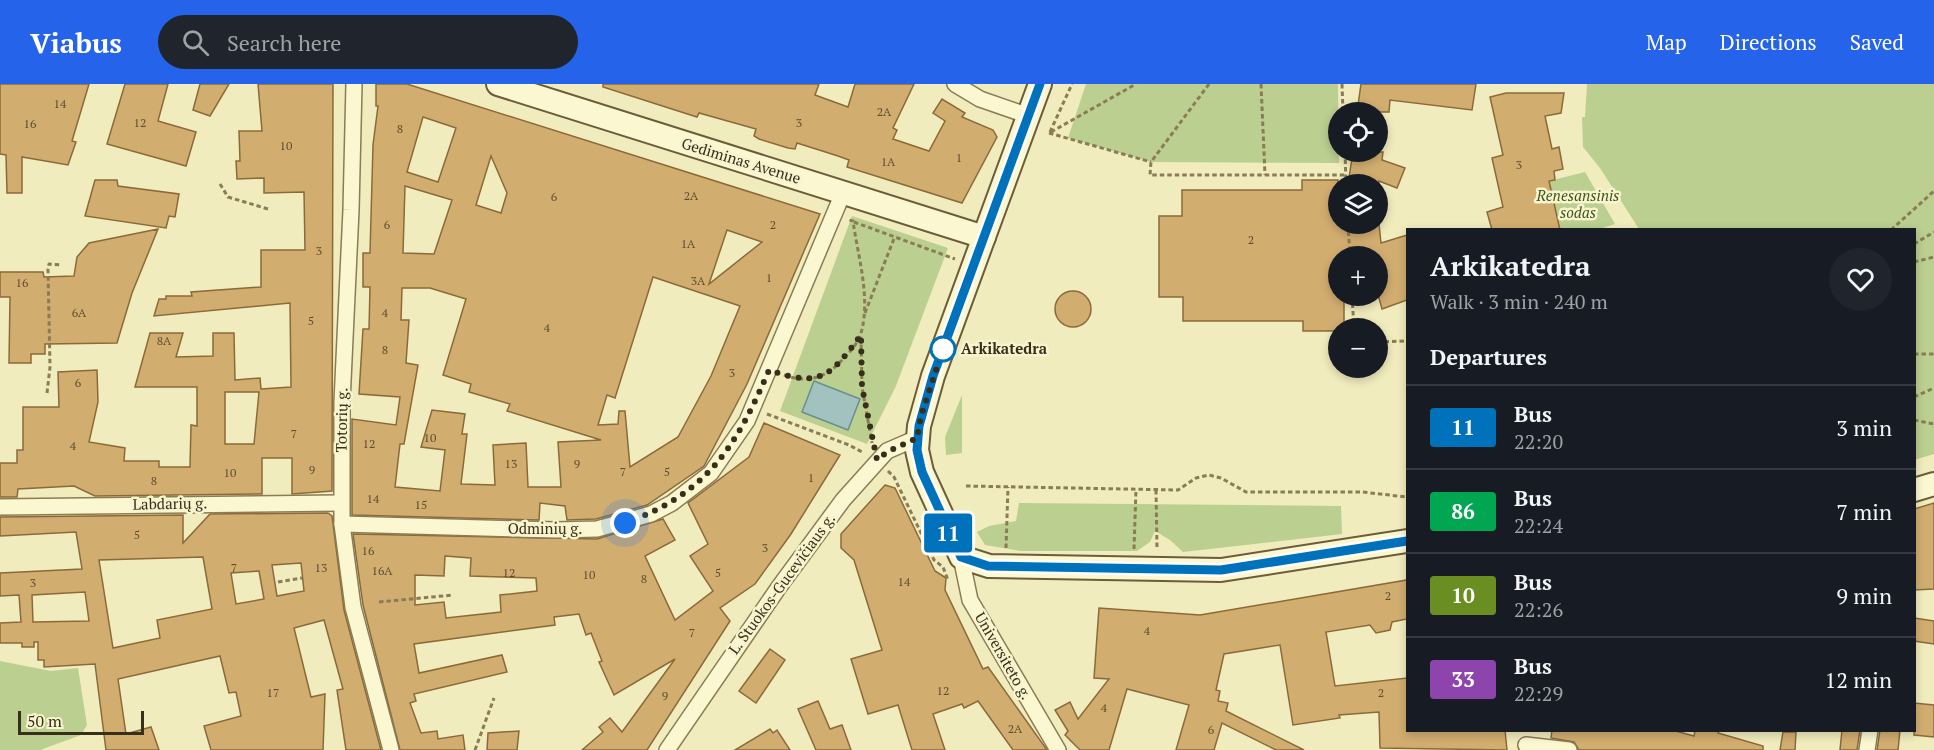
<!DOCTYPE html>
<meta charset="utf-8">
<style>
body{margin:0;font-family:"PT Serif",serif;background:#20242c;color:#f1f3f6;height:100vh;display:flex;flex-direction:column;font-size:22px;white-space:nowrap}
*{box-sizing:border-box;margin:0}
p{font-size:20px;color:#9ea1a6}
.icon{flex:none;width:33px;height:33px;fill:none;stroke:currentColor;stroke-width:2;stroke-linecap:round;stroke-linejoin:round}
.map{position:relative;flex:1;overflow:hidden}
.details{position:absolute;left:1406px;top:144px;width:510px;height:504px;display:flex;flex-direction:column;background:#171b24;border-radius:0px;box-shadow:0 3px 9px #0003}
.details>*{flex:none}
.badge{padding:0 12px;border-radius:4px;font-size:21px;line-height:39px}
.tools{position:absolute;left:1328px;top:18px;display:grid;gap:12px}
.tools a{display:grid;place-items:center;width:60px;height:60px;border-radius:50%;background:#171b24;box-shadow:0 3px 9px #0003;font-size:30px}
.scale{position:absolute;left:18px;bottom:15px;width:126px;box-sizing:border-box;padding-left:6px;border:3px solid #382f1b;border-top:0;font-size:16px;line-height:21px;white-space:nowrap;color:#382f1b;-webkit-text-stroke:4px #f8f4cd;paint-order:stroke}
.you{position:absolute;width:30px;height:30px;margin:-15px;border:4px solid #fff;border-radius:50%;background:#1a73e8;box-shadow:0 0 0 9px #1a73e833}
.map>.badge{position:absolute;translate:-50% -50%;box-shadow:0 0 0 3px #fff}
h2{padding:0 24px;font-size:22px;line-height:54px}
.round{display:grid;place-items:center;flex:none;width:63px;height:63px;border-radius:32px;background:#20242c}
.head{display:flex;align-items:center;justify-content:space-between;height:102px;padding:0 24px}
h1{font-size:28px;font-weight:600;line-height:45px}
ul{padding:0;list-style:none}
li{display:flex;align-items:center;gap:18px;height:84px;padding:0 24px;border-top:2px solid #363941}
li div{flex:1}
li b{display:block;font-size:22px}
li em{font-style:normal}
li .badge{min-width:66px;font-weight:700;text-align:center}
header{display:flex;align-items:center;gap:36px;box-sizing:border-box;height:84px;padding:0 30px;background:#2563eb;color:#fff}
header strong{font-size:28px}
nav{display:flex;gap:33px;margin-inline-start:auto;font-size:21px}
.search{width:420px;height:54px;background:#20242c;display:flex;align-items:center;gap:15px;box-sizing:border-box;padding:0 21px;border-radius:33px;color:#9ea1a6;font-size:22px}
.map>svg:first-child{display:block}
.green{fill:#bbcf91}
.water{fill:#a1c2bf;stroke:#68908e;stroke-width:1.5}
.building{fill:#d2ad70;stroke:#8b6a39;stroke-width:1.5;fill-rule:evenodd}
.lines{fill:none;stroke-linecap:round;stroke-linejoin:round}
.street-casing{stroke:#8a7c55;stroke-width:18}
.secondary-casing{stroke:#6c5c39;stroke-width:26}
.path{stroke:#8a7c55;stroke-width:3;stroke-dasharray:4.5 3;stroke-linecap:butt}
.street{stroke:#fbf7d1;stroke-width:15}
.secondary{stroke:#fbf7d1;stroke-width:22}
.line-casing{stroke:#fff;stroke-width:14}
.line{stroke:#0072bc;stroke-width:9}
.walk{stroke:#382f1b;stroke-width:6;stroke-dasharray:0 10.8}
.stop-dot{fill:#fff;stroke:#0072bc;stroke-width:3}
.labels{text-anchor:middle;stroke-width:5;stroke-linejoin:round;paint-order:stroke}
.number-label{font-size:12px;fill:#5e4e30}
.street-label{font-size:15px;fill:#382f1b;stroke:#f8f4cd}
.park-label{font-size:15px;font-style:italic;fill:#3e5620;stroke:#f8f4cd}
.stop-label{font-size:15px;font-weight:bold;fill:#382f1b;stroke:#f8f4cd;text-anchor:start}
</style>
<header>
<strong>Viabus</strong>
<div class="search"><svg class="icon" aria-label="search" viewBox="0 0 24 24"><circle cx="10" cy="10" r="6"/><path d="M15 15l6 6"/></svg>Search here</div>
<nav><a>Map</a><a>Directions</a><a>Saved</a></nav>
</header>
<div class="map">
<svg width="1934" height="666" viewBox="0 0 1934 666">
<rect width="100%" height="100%" fill="#f1ecbd"/>
<g class="green">
<polygon points="1086,0 1338,0 1339,79 1151,78 1068,54"/>
<polygon points="1587,0 1934,0 1934,370 1914,376 1914,146 1639,145 1600,84 1583,63 1582,33 1585,33"/>
<polygon points="1585,88 1615,140 1600,145 1560,145 1549,97"/>
<polygon points="852,132 948,164 896,302 867,360 780,327"/>
<polygon points="962,311 962,369 946,371 945,353"/>
<polygon points="1019,419 1341,422 1342,450 1183,468 1170,456 1155,447 1150,458 1137,467 1021,467 985,461 977,448 989,442 1016,437"/>
<polygon points="0,577 51,587 78,584 87,641 81,651 40,666 0,666"/>
</g>
<polygon class="water" points="814,297 860,315 848,346 802,328"/>
<g class="building">
<polygon points="0,0 89,0 72,57 76,58 68,81 22,73 22,109 7,109 6,71 0,70"/>
<polygon points="125,0 168,0 158,37 196,48 186,82 107,60"/>
<polygon points="200,0 229,0 210,32 193,26"/>
<path d="M258,0H333L332,407L292,410V374H262V410L95,412L74,402L18,405L17,413H0V379H17V366H23V323H59L58,288L97,286L98,318L89,358L125,364L124,377H159V383H190L191,341L197,342V303H135L150,249H183L176,273L213,272V249H234L235,296L260,294L261,305L291,303L290,219L154,232L159,215H166V212H192L191,208L261,203V166H305L304,108L264,109V94L237,95L236,77H240L239,47H262ZM225,308H259L254,360H225Z"/>
<path d="M376,0H407L820,130L747,300L704,382L647,421L596,435L567,436L565,422L540,419L539,436L352,431V335L396,341L400,313L359,310L363,245H369L370,203H363V169H370L373,61L378,22H376ZM423,33L456,44L438,98L407,88ZM491,72L507,109L501,129L476,121ZM405,102L452,116L434,170L403,169ZM727,146L762,158L709,200ZM653,193L740,222L711,292L678,353L630,383L625,327H619L618,340L598,341L607,311L615,314ZM402,204H430L466,215L443,291L471,300L469,308L510,320L507,327L601,356L558,358L561,403H528L526,359L493,361L495,401L461,400L467,350H462L465,330L432,326L421,363L445,366L440,407L395,403L400,360H404L418,281L406,279L409,236H401Z"/>
<polygon points="603,0 819,0 815,11 848,23 855,0 914,0 893,44 897,46 893,55 929,67 945,37 933,29 942,15 965,29 962,33 993,46 997,53 962,119 847,83 849,76 838,72 797,59 795,65 788,64 759,55 754,52 756,45 699,29 697,33 603,3"/>
<polygon points="1361,0 1476,0 1472,26 1390,16 1389,28 1357,28"/>
<polygon points="1506,9 1564,9 1561,29 1545,32 1552,65 1559,63 1563,85 1554,87 1555,96 1549,97 1560,146 1492,146 1487,128 1503,123 1492,74 1503,71 1490,13"/>
<polygon points="1353,68 1383,68 1382,76 1405,84 1397,104 1379,97 1378,100 1348,100"/>
<polygon points="95,96 117,96 118,102 179,110 175,133 169,132 166,144 85,132"/>
<polygon points="1302,96 1338,96 1338,140 1379,140 1381,159 1407,151 1407,216 1382,225 1377,207 1377,172 1338,172 1338,212 1344,212 1344,244 1338,244 1338,247 1303,247 1303,237 1183,237 1183,213 1159,213 1159,132 1182,132 1182,106 1302,106"/>
<polygon points="158,145 132,209 117,259 45,260 45,270 31,270 31,279 9,279 10,213 0,213 0,188 43,188 44,193 74,192 77,173 89,159"/>
<circle cx="1073" cy="225" r="18"/>
<path d="M764,339L840,371L791,450L755,500L720,524L730,537L647,666H582L603,648L599,643L610,634L622,648L675,575L614,611L599,578L602,577L591,549L586,551L579,530L554,533L555,541L414,560L419,589L502,571L507,588L414,610L416,617L410,619L421,649L437,647L438,655L463,651L465,666H400L363,521L353,450L597,455L663,435L675,456L645,472L675,536L713,507L690,472L708,460L688,419L749,373ZM445,472L471,474L470,492L536,494L537,507L500,511L501,528L446,534L444,518L415,521V491L444,492Z"/>
<polygon points="885,401 895,404 935,487 946,494 945,506 983,585 988,583 1047,666 1013,666 978,617 964,624 962,620 933,630 945,666 912,666 898,621 868,630 851,575 882,566 854,476 841,464 841,450"/>
<polygon points="1934,419 1934,505 1914,506 1914,425"/>
<path d="M328,429L332,432L344,526L381,666H346L337,606L343,605L324,536L294,544L311,613L325,610L323,666H211L204,642L241,632L236,608L229,609L220,572L118,595L126,650L151,643L159,666H106L95,580L44,583V576H38V558H34V563H22V559H0V539L21,538L19,511L0,512V489L82,485L76,448L0,452V433L183,431V459L210,430ZM203,473L212,525L157,536L160,554L113,564L99,476ZM301,479L304,507L277,512L272,481ZM259,487L264,515L236,520L231,489ZM85,508L89,537L33,538L32,511Z"/>
<polygon points="1407,496 1407,535 1392,538 1390,546 1376,549 1370,541 1326,548 1335,602 1407,594 1407,646 1505,646 1507,666 1380,664 1379,628 1339,631 1340,634 1293,641 1280,561 1224,570 1216,606 1220,607 1218,617 1228,619 1226,627 1304,666 1276,666 1222,639 1214,666 1176,666 1189,621 1127,605 1109,666 1080,666 1065,651 1068,647 1055,626 1070,618 1078,635 1109,595 1094,594 1099,524 1200,531"/>
<polygon points="1914,534 1934,537 1934,560 1914,557"/>
<polygon points="770,565 785,576 756,619 739,607"/>
<polygon points="818,617 830,645 842,641 851,666 816,666 798,625"/>
<polygon points="1914,619 1934,621 1934,653 1914,651"/>
<polygon points="770,645 773,649 777,646 790,666 735,666"/>
<polygon points="1552,646 1672,646 1694,652 1695,646 1719,646 1718,649 1763,662 1763,666 1579,666 1574,658 1551,654"/>
<polygon points="1842,646 1860,646 1857,666 1840,666"/>
<polygon points="1880,646 1900,646 1898,666 1877,666"/>
<polygon points="519,647 517,666 487,666 488,649"/>
<polygon points="1783,648 1796,648 1795,666 1780,666"/>
</g>
<g class="lines">
<g class="street-casing">
<g id="street">
<polyline points="354,0 351,126 342,318 342,440 353,523 391,666"/>
<polyline points="955,0 980,15 1029,32"/>
<polyline points="0,423 341,419"/>
<polyline points="342,440 556,446 597,445 651,430 672,419 711,389 747,337 843,109"/>
<polyline points="961,473 970,516 1058,666"/>
<polyline points="1526,661 1569,666"/>
<polyline points="667,666 779,503 843,416 887,367 917,354"/>
<polyline points="1867,666 1870,646"/>
</g>
</g>
<g class="secondary-casing">
<g id="secondary">
<polyline points="498,0 984,153"/>
<polyline points="1040,0 933,292 919,342 917,366 922,388 961,473 989,482 1221,486 1407,457"/>
<polyline points="1914,406 1934,400"/>
</g>
</g>
<g class="path">
<polyline points="1209,0 1151,78 1150,91 1346,91"/>
<polyline points="1261,0 1265,91"/>
<polyline points="1342,0 1343,28"/>
<polyline points="1050,48 1072,0"/>
<polyline points="1051,48 1136,0"/>
<polyline points="1049,49 1151,78"/>
<polyline points="1345,68 1346,100"/>
<polyline points="220,100 228,113 268,125"/>
<polyline points="854,138 955,175"/>
<polyline points="1348,140 1350,172"/>
<polyline points="1891,146 1934,107"/>
<polyline points="1914,160 1934,148"/>
<polyline points="1914,178 1934,173"/>
<polyline points="1352,212 1354,244"/>
<polyline points="865,229 895,152"/>
<polyline points="861,253 862,303 872,359"/>
<polyline points="1377,258 1407,257"/>
<polyline points="1914,270 1934,270"/>
<path d="M784,291C802,298 821,296 836,282C844,274 858,261 861,249C871,214 858,173 853,137L849,136"/>
<polyline points="47,309 50,283 48,185 49,180 62,181"/>
<polyline points="1914,313 1934,304"/>
<polyline points="767,330 849,361 864,369"/>
<polyline points="1914,336 1934,340"/>
<polyline points="888,387 894,393 934,476 943,483 948,496"/>
<polyline points="966,402 1178,406 1196,394 1209,391 1221,394 1246,408 1362,408 1407,413"/>
<polyline points="1156,406 1157,465"/>
<polyline points="1006,464 1008,403"/>
<polyline points="1134,465 1136,405"/>
<polyline points="278,498 302,494"/>
<polyline points="379,518 453,511"/>
<polyline points="475,666 494,614"/>
</g>
<use href="#street" class="street"/>
<use href="#secondary" class="secondary"/>
</g>
<g class="lines">
<g class="line-casing">
<polyline id="line" points="1040,0 933,292 919,342 917,366 922,388 961,473 988,482 1221,486 1407,457"/>
</g>
<use href="#line" class="line"/>
<path class="walk" d="M625,439C707,410 736,363 769,286C820,304 830,293 861,251L862,303L877,376L887,368L917,354L921,332L943,265"/>
</g>
<circle class="stop-dot" cx="943" cy="265" r="12"/>
<g class="labels">
<g class="number-label">
<text x="60" y="24">14</text>
<text x="884" y="32">2A</text>
<text x="140" y="43">12</text>
<text x="799" y="43">3</text>
<text x="30" y="44">16</text>
<text x="400" y="49">8</text>
<text x="286" y="66">10</text>
<text x="959" y="78">1</text>
<text x="888" y="82">1A</text>
<text x="1519" y="85">3</text>
<text x="691" y="116">2A</text>
<text x="554" y="117">6</text>
<text x="387" y="145">6</text>
<text x="773" y="145">2</text>
<text x="1251" y="160">2</text>
<text x="688" y="164">1A</text>
<text x="319" y="171">3</text>
<text x="769" y="198">1</text>
<text x="698" y="201">3A</text>
<text x="22" y="203">16</text>
<text x="79" y="233">6A</text>
<text x="385" y="233">4</text>
<text x="311" y="241">5</text>
<text x="547" y="248">4</text>
<text x="164" y="261">8A</text>
<text x="385" y="270">8</text>
<text x="732" y="293">3</text>
<text x="78" y="303">6</text>
<text x="294" y="354">7</text>
<text x="430" y="358">10</text>
<text x="369" y="364">12</text>
<text x="73" y="366">4</text>
<text x="511" y="384">13</text>
<text x="577" y="384">9</text>
<text x="312" y="390">9</text>
<text x="623" y="392">7</text>
<text x="667" y="392">5</text>
<text x="230" y="393">10</text>
<text x="811" y="398">1</text>
<text x="154" y="401">8</text>
<text x="373" y="419">14</text>
<text x="421" y="425">15</text>
<text x="137" y="455">5</text>
<text x="765" y="468">3</text>
<text x="368" y="471">16</text>
<text x="234" y="488">7</text>
<text x="321" y="488">13</text>
<text x="382" y="491">16A</text>
<text x="509" y="493">12</text>
<text x="718" y="493">5</text>
<text x="589" y="495">10</text>
<text x="644" y="499">8</text>
<text x="904" y="502">14</text>
<text x="33" y="503">3</text>
<text x="1388" y="516">2</text>
<text x="1147" y="551">4</text>
<text x="692" y="553">7</text>
<text x="943" y="611">12</text>
<text x="273" y="613">17</text>
<text x="1381" y="613">2</text>
<text x="665" y="616">9</text>
<text x="1104" y="628">4</text>
<text x="1015" y="649">2A</text>
<text x="1211" y="650">6</text>
</g>
<g class="street-label">
<text transform="translate(741 77) rotate(17)" y="5">Gediminas Avenue</text>
<text transform="translate(342 336) rotate(-89)" y="5">Totorių g.</text>
<text transform="translate(170 420) rotate(-1)" y="5">Labdarių g.</text>
<text x="545" y="450">Odminių g.</text>
<text transform="translate(782 500) rotate(-54)" y="5">L. Stuokos-Gucevičiaus g.</text>
<text transform="translate(1003 572) rotate(60)" y="5">Universiteto g.</text>
</g>
<g class="park-label">
<text x="1578" y="117">Renesansinis<tspan x="1578" dy="17">sodas</tspan></text>
</g>
<g class="stop-label">
<text x="961" y="270">Arkikatedra</text>
</g>
</g>
</svg>
<div class="tools">
<a><svg class="icon" aria-label="locate" viewBox="0 0 24 24"><circle cx="12" cy="12" r="6"/><path d="M12 2v4M12 18v4M2 12h4M18 12h4"/></svg></a>
<a><svg class="icon" aria-label="layers" viewBox="0 0 24 24"><path d="M12 4l9 5-9 5-9-5zM3 14l9 5 9-5"/></svg></a>
<a>+</a>
<a>−</a>
</div>
<div class="scale">50 m</div>
<div class="you" style="left:625px;top:439px"></div>
<b class="badge" style="left:948px;top:449px;background:#0072bc;color:#fff">11</b>
<section class="details">
<div class="head"><div><h1>Arkikatedra</h1><p>Walk · 3 min · 240 m</p></div><a class="round"><svg class="icon" aria-label="heart" viewBox="0 0 24 24"><path d="M12 20l-8-8c-3-5 5-10 8-4 3-6 11-1 8 4z"/></svg></a></div>
<h2>Departures</h2>
<ul>
<li><span class="badge" style="background:#0072bc;color:#fff">11</span><div><b>Bus</b><p>22:20</p></div><em>3 min</em></li>
<li><span class="badge" style="background:#00a651;color:#fff">86</span><div><b>Bus</b><p>22:24</p></div><em>7 min</em></li>
<li><span class="badge" style="background:#6b8e23;color:#fff">10</span><div><b>Bus</b><p>22:26</p></div><em>9 min</em></li>
<li><span class="badge" style="background:#8e44ad;color:#fff">33</span><div><b>Bus</b><p>22:29</p></div><em>12 min</em></li>
</ul>
</section>
</div>
